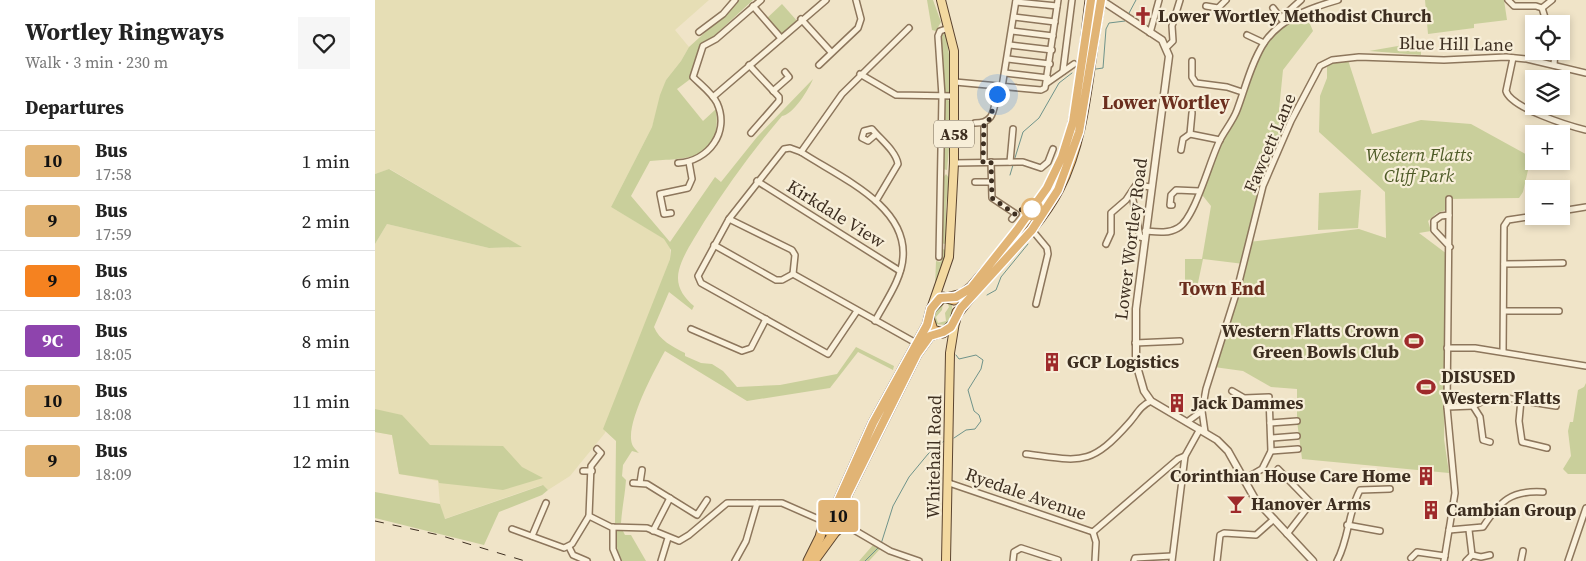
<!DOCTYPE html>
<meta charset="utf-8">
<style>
body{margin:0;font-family:"Source Serif 4",serif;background:#f6f6f6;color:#222;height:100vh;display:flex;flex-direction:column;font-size:19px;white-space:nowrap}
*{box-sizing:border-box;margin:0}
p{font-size:16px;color:#767676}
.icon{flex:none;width:28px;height:28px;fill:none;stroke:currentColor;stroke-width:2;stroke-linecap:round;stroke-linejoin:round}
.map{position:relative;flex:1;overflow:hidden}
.sheet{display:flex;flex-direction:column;background:#fff;width:375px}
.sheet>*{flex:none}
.badge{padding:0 10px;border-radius:4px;font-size:18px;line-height:32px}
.buttons{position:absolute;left:1150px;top:15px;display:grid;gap:10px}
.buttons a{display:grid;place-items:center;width:45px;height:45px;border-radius:0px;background:#fff;box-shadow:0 2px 8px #0003;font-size:25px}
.you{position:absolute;width:25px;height:25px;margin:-12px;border:4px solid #fff;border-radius:50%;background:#1a73e8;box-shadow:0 0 0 8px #1a73e833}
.map>.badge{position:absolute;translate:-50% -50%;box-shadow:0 0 0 2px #fff}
h2{padding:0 25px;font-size:19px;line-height:45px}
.round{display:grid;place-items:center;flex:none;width:52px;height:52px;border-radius:0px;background:#f6f6f6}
.overview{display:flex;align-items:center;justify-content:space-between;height:85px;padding:0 25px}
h1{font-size:24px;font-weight:700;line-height:38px}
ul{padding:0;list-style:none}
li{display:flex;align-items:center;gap:15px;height:60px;padding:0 25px;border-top:1px solid #e0e0e0}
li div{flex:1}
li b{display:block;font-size:19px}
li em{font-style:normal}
li .badge{min-width:55px;font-weight:700;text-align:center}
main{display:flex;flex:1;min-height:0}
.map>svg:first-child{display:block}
.farmland{fill:#e6deb5}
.green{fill:#c9cf9b;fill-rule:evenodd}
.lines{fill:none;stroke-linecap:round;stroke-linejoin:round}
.stream{stroke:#6f938a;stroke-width:1}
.minor-casing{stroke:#8d765c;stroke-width:8}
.tertiary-casing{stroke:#8d765c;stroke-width:9}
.primary-casing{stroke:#5b4430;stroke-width:10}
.trunk-casing{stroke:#5b4430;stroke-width:11}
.minor{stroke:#faf1dc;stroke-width:5}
.tertiary{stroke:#faf1dc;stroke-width:6}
.primary{stroke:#f3d9a0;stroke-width:8}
.trunk{stroke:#eabe7c;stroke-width:9}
.rail{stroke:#3d2e20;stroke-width:1;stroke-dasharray:9 9;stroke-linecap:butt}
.line-casing{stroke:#fff;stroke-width:11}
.line{stroke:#e1b475;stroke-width:8}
.walk{stroke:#3d2e20;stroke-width:5;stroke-dasharray:0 9}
.stop-dot{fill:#fff;stroke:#e1b475;stroke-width:2.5}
.labels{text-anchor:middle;stroke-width:4.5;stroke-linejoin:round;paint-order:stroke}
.shield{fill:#f7eed8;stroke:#756857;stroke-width:1}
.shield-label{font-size:16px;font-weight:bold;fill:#3d2e20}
.poi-label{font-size:18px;font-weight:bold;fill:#3d2e20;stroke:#f7eed8;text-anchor:start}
.street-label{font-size:18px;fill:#3d2e20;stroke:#f7eed8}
.park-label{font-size:18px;font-style:italic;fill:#4d5a26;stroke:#f7eed8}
.neighbourhood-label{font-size:19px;font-weight:bold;fill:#6b2e1e;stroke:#f7eed8}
</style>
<main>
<section class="sheet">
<div class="overview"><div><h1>Wortley Ringways</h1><p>Walk · 3 min · 230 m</p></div><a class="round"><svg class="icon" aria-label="heart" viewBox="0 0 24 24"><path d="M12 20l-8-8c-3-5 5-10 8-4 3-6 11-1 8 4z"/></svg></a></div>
<h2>Departures</h2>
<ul>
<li><span class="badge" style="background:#e1b475;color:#111">10</span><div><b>Bus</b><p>17:58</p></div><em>1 min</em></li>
<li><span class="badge" style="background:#e1b475;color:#111">9</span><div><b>Bus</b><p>17:59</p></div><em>2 min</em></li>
<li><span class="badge" style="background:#f58220;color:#111">9</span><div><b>Bus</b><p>18:03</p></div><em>6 min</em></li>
<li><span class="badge" style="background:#8e44ad;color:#fff">9C</span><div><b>Bus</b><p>18:05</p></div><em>8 min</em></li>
<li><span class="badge" style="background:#e1b475;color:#111">10</span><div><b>Bus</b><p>18:08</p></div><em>11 min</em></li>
<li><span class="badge" style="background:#e1b475;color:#111">9</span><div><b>Bus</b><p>18:09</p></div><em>12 min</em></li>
</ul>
</section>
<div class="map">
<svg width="1211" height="561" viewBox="0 0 1211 561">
<rect width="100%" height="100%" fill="#f0e4c8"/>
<polygon class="farmland" points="0,0 334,0 300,30 314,47 306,61 291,80 277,127 236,207 295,242 295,259 230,433 195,476 173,490 167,485 69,519 65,504 63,481 24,474 17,435 0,432 0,244 12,224 114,248 146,247 15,169 0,174"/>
<g class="green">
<path d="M363,0H378L328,46L318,77L302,89L328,121L341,109C347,162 313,158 275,161L256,196L295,242L340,177L346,182L382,137L438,79C434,89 418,115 407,116C378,150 353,185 329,222C321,236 308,254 304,270C300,285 308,297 319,306L317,310L294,292L279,327C284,340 298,347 310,353V356L326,363L337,364L348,371L362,387L405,385L462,374L481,347L519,366L518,370L483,352L455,388L372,401L290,351C280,369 250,424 257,444C258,447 262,451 264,453L257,451L248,465L247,476L251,480C250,495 247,508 246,523L240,524L241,441L228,429L295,259L296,250L289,239L236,207L277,127L285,95L291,80L306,61L314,47L357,8Z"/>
<polygon points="552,0 558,0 566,22 561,31 557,30"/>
<polygon points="1050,0 1129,0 1132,20 1099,24 1099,28 1053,34"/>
<polygon points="407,4 423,22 405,37 390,20"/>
<polygon points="929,10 938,31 908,70 904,110 915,117 888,186 874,242 984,229 1011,238 1010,192 944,132 945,96 952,78 952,67 956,63 973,60 997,134 1046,120 1096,124 1156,157 1148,192 1144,198 1071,199 1071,210 1062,213 1053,221 1056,231 1044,233 1072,254 1069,439 1074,473 927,459 922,421 922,389 896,387 868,371 839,367 869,264 828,259 820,297 810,297 810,259 827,259 836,206 824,191 845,140 862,112 889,43 910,23"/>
<polygon points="567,33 571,35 575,61 575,92 572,94 568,92 565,36"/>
<polygon points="1046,42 1046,55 994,51"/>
<polygon points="572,99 575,102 575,138 570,142 569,100"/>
<polygon points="568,147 574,148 572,170 568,169"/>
<polygon points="14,169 147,247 114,248 12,224 0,244 0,174"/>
<polygon points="571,174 574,178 571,207 572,243 569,244 566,242 568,178"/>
<polygon points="986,190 983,228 943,230 944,193"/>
<polygon points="566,248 570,250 570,255 560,287 561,261 565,262 567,260"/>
<path d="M568,300L577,302V314L571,325L560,324C557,314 561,307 568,300ZM568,303L573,304L574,307L570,313L571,321L563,323L561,317L567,310Z"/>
<polygon points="1211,383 1211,474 1193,474 1188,469 1196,456 1193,431 1195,422 1198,422 1203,390 1209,387"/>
<polygon points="0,409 27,415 55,445 128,446 147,467 168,478 128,490 64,483 63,480 24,474 17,435 0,432"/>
<polygon points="168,485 173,490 167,495 124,512 109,545 0,518 0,492 65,504 70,519"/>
<path d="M247,529L250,535H256L271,561H247C241,550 241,542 242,530Z"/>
<polygon points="498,545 505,549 494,561 484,561"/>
</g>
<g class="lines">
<g class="stream">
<polyline points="753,15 761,0"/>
<polyline points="721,69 728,68 731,29 734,23 750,21 751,18"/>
<polyline points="639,161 648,132 664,118 684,83 697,73"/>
<polyline points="635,175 638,165"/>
<polyline points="612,295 621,290 626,277 653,244"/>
<polyline points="579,438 591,430 600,429 606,421 604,415 599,411 593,390 606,369 608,360 601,355 584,359 581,355"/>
<polyline points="506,544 518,506 534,477 553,454 569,441"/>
<polyline points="490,561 504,547"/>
</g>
<g class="minor-casing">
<g id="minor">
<polyline points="1133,0 1139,6 1161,6 1167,8 1172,24"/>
<polyline points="641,2 682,6"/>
<polyline points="378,6 405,37"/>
<polyline points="831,6 843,8 851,0"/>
<polyline points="898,8 908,21"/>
<polyline points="1167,8 1177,0"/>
<polyline points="639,17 680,22"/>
<polyline points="906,18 926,0"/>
<polyline points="426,19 456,52"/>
<polyline points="637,31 678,36"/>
<polyline points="324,32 348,14 360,0"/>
<polyline points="775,33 784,0"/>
<polyline points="872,35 889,43"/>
<polyline points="635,45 677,50"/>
<polyline points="792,47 798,41 797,26 805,0"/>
<path d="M1138,58L1131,91C1136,108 1194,126 1211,130"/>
<polyline points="633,59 675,64"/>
<polyline points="817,61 817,77 821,83 852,87 867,92"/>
<polyline points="374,65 404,97 404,101 376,133"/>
<polyline points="444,65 483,28 486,19 481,0"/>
<polyline points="1179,65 1180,51"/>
<polyline points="688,71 697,0"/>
<polyline points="630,73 673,78"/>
<polyline points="485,74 521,95 580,96"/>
<polyline points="580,82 666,90 670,88 683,0"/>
<polyline points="672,83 699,64"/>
<polyline points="627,87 641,0"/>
<polyline points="398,91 414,77 410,72"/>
<polyline points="338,97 451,0"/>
<path d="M600,123C620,123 618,110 622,94"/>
<polyline points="815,134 817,113"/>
<path d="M500,135L493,141L487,138L489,131L497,129C505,139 521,151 523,164L501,201"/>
<polyline points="806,150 808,139 815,134 845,140"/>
<polyline points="426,152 467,94 534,28"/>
<polyline points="609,162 609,123"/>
<polyline points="616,162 617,198 641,214 637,219"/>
<polyline points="635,162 638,129"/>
<path d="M303,163C334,161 355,132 342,103C337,93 326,85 318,77L328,46L341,39L386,0"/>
<polyline points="579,163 648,162 666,168 673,162 678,149"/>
<polyline points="382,181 525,271"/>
<polyline points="600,182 616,182"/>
<polyline points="758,200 765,237 769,238"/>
<polyline points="797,205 795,205 796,195 801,190 824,191"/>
<polyline points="1186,211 1211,207"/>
<polyline points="296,213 289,214 285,194 313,188 317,179 314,162"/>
<polyline points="1074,215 1074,199"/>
<polyline points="354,219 417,250 420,255 418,274"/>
<polyline points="657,230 672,248 673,254 661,304"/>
<path d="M770,231C781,232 793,234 803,228C820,219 835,159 845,140C850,130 858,121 862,110C870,89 876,63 889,43C906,18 935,8 963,0"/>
<polyline points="731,244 736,233 736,213 751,200 761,185 776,187"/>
<polyline points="339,245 401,280 407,280 418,274"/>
<polyline points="564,257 567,96 563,36 565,31 574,28"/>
<polyline points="1129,264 1188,263"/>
<polyline points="418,274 541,343"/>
<path d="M482,311L453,354L326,283L323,276L354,219L409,149L415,148L426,152C464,177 532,205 528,257C527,279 510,302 500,321"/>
<polyline points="1129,311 1184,311"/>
<polyline points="316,329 367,351 376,348 391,319"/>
<polyline points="760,343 805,341"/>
<polyline points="1072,348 1100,348 1211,366"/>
<polyline points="1128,352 1129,226 1133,220 1159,216"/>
<polyline points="857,391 869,398 894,397 896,451 887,469 868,480"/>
<polyline points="1146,400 1144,421 1147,442 1172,448"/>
<polyline points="1098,406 1105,417 1108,440 1115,442"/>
<polyline points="1072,407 1098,406 1115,398 1125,397 1181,406"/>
<polyline points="827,411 830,432"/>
<polyline points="812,422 827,411 831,389 861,294 888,186 916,121 945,66 957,60 984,57 1069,60 1131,57 1152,59 1211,73"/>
<polyline points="895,423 922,421"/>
<polyline points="897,438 922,436"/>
<polyline points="896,451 923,449"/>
<path d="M651,454C706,461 715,467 754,423C762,414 765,406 776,401"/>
<polyline points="903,469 936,503 912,534"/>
<polyline points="208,471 217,471"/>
<polyline points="258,483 272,484 322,515 332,500"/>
<polyline points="265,483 267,470"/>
<polyline points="574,483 718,532"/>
<polyline points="214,516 236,527 272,528 304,541 314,535 352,503 407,503 448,521"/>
<polyline points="972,525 1005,531"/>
<polyline points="466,526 474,527 515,551 544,561"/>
<polyline points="238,527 238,549 243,561"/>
<polyline points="137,529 189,548 197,544 214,516 216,466 226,453 222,449"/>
<path d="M1074,530L1108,527C1125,501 1136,490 1168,492"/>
<polyline points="278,531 295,498"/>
<polyline points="718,532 803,459 810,456 825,429"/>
<polyline points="718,532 721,542 720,561"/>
<polyline points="157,536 171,503"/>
<polyline points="194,547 198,555 212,561"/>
<polyline points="1097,555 1106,557 1115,555"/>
<polyline points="1036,558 1042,552 1070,556"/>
<polyline points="286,561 293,538"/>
<polyline points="360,561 371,541 382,503"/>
<polyline points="638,561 639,552 646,548 683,560"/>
<polyline points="759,561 760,558 797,556"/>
<polyline points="797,561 810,456"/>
<polyline points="842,561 845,535 849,533 881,535 899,519"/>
<path d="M962,561C974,539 973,512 985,490L1015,489"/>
<polyline points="1069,561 1080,493 1072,407 1074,215 1066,216 1059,221 1059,230 1075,247"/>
<polyline points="1091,561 1097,555 1094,530"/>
<polyline points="1146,561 1148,551"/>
<polyline points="1193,561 1211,508"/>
</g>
</g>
<g class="tertiary-casing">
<polyline id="tertiary" points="726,0 787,40 794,56 761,309 761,363 769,391 776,401 842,440 853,451 880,499 938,561"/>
</g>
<g class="primary-casing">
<g id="primary">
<polyline points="556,309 574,257 579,163 579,51 566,0"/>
<polyline points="571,561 575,353 580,322"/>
</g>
</g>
<g class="trunk-casing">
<g id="trunk">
<path d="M575,297L587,294L596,287C623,256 651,224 673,188C706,132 707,62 715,0"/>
<path d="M581,316C612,271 658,239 684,189C714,130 712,63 726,0"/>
<polyline points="554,318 558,330 568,333 580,322 582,312"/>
<circle cx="457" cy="523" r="9"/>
<polyline points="454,514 464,499 498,423 552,325 556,309 568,297 579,300"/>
<polyline points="467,522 472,495 542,354 555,336 563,333"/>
<polyline points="441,558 460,532"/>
<polyline points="433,561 445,537 448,525"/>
</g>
</g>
<use href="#minor" class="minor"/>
<use href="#tertiary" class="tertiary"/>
<use href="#primary" class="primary"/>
<use href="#trunk" class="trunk"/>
<polyline class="rail" points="0,521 64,535 150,561"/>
</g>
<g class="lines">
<g class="line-casing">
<polyline id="line" points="716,0 698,122 687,157 672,188 642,230 596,288 581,297 565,298 556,309 552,325 498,423 464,499 454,514 462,515 467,522 472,495 542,354 555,336 568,332 576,327 586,308 657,230 683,190 704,132 726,0"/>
</g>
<use href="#line" class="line"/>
<polyline class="walk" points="622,94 615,119 609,123 608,162 616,162 617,198 640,214 642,210 657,209"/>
</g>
<defs>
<g id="church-bare" transform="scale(1.5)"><path d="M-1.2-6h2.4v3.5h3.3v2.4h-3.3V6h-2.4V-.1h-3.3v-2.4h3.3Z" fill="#9e2a2b" stroke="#f7eed8" stroke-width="2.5" paint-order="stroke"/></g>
<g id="stadium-bare" transform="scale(1.5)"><path d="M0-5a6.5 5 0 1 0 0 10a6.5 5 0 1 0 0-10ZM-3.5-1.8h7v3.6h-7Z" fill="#9e2a2b" stroke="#f7eed8" stroke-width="2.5" paint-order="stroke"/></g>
<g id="building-bare" transform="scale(1.5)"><path d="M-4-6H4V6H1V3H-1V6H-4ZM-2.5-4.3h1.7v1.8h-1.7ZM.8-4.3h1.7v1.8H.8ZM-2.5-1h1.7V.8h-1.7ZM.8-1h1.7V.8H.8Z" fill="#9e2a2b" stroke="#f7eed8" stroke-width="2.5" paint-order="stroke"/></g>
<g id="bar-bare" transform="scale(1.5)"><path d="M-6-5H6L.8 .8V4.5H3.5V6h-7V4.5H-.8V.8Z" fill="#9e2a2b" stroke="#f7eed8" stroke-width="2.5" paint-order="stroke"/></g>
</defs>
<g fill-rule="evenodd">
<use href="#church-bare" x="768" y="16"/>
<use href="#stadium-bare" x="1039" y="341"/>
<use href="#building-bare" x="677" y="362"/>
<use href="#stadium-bare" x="1051" y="387"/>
<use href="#building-bare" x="802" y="403"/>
<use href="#building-bare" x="1051" y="476"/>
<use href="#bar-bare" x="861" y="504"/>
<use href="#building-bare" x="1056" y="510"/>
</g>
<circle class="stop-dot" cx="657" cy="209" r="10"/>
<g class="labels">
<rect class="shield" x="559" y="120.5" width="40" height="27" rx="4"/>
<g class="shield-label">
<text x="579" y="140">A58</text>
</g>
<g class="poi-label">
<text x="783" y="22">Lower Wortley Methodist Church</text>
<text x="1024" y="337" text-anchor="end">Western Flatts Crown<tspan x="1024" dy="21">Green Bowls Club</tspan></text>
<text x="692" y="368">GCP Logistics</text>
<text x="1066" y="383">DISUSED<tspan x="1066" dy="21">Western Flatts</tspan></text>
<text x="817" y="409">Jack Dammes</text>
<text x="1036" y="482" text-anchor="end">Corinthian House Care Home</text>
<text x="876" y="510">Hanover Arms</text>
<text x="1071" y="516">Cambian Group</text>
</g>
<g class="street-label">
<text transform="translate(1081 44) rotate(1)" y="6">Blue Hill Lane</text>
<text transform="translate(895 143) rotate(-67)" y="6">Fawcett Lane</text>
<text transform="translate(461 214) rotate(32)" y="6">Kirkdale View</text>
<text transform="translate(756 239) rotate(-83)" y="6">Lower Wortley Road</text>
<text transform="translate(559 457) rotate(-89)" y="6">Whitehall Road</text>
<text transform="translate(651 494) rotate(19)" y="6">Ryedale Avenue</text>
</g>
<g class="park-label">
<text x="1044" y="161">Western Flatts<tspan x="1044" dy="21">Cliff Park</tspan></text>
</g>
<g class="neighbourhood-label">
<text x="791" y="109">Lower Wortley</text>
<text x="847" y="295">Town End</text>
</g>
</g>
</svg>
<div class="buttons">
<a><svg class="icon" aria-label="locate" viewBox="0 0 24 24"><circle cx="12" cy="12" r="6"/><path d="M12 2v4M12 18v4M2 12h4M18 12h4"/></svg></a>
<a><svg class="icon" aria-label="layers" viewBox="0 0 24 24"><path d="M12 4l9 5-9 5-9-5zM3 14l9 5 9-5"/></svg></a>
<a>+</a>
<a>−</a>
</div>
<div class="you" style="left:622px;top:94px"></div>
<b class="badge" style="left:463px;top:516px;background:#e1b475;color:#111">10</b>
</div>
</main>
